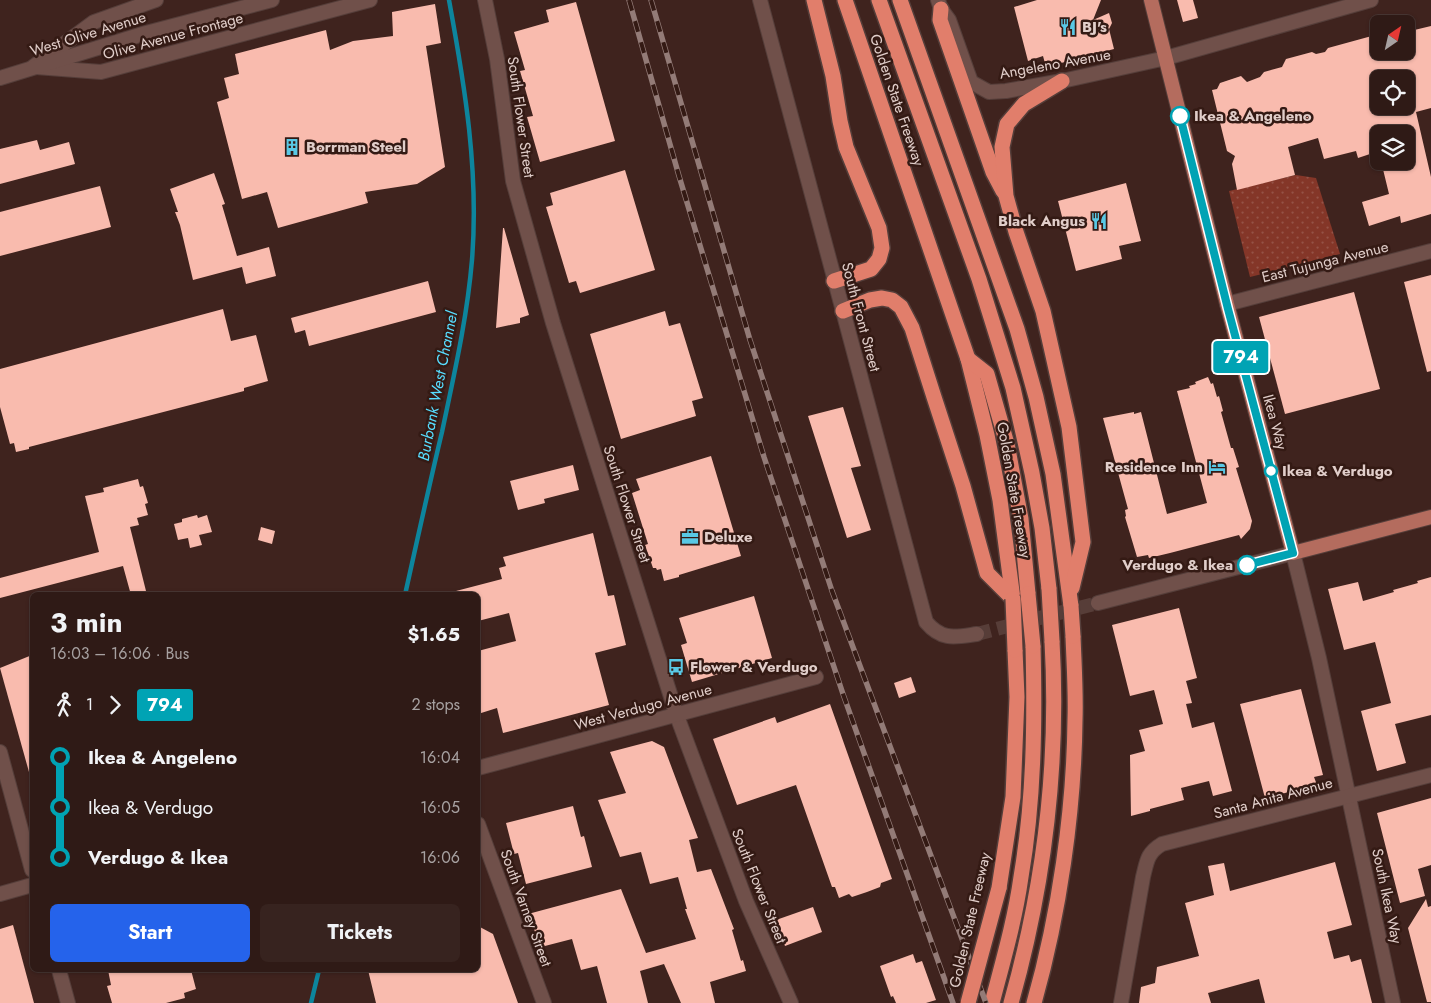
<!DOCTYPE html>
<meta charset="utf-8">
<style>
body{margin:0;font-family:Jost,sans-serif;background:#37231f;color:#f1f3f6;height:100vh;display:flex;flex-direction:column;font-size:19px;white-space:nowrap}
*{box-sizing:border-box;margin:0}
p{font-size:16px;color:#a7a1a1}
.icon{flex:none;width:28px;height:28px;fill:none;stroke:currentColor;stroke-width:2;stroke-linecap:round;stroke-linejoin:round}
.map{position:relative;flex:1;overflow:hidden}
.panel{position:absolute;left:30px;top:592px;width:450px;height:380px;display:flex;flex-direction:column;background:#2f1a16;border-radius:8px;box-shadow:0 1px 4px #0004,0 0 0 1px #4a3835}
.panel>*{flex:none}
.badge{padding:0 10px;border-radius:4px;font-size:18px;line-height:32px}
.needle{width:32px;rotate:34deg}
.tools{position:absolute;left:1370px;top:15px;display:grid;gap:10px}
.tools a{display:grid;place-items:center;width:45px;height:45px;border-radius:8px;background:#2f1a16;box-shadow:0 1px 4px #0004,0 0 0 1px #4a3835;font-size:25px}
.map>.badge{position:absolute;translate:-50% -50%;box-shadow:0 0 0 2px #fff}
.legs{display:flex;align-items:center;gap:8px;height:55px;padding:0 20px;font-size:16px}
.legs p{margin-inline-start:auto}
.head{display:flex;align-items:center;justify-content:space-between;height:85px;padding:0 20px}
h1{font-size:28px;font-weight:700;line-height:38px}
.cta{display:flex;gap:10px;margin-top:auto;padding:10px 20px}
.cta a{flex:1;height:58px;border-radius:8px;background:#2563eb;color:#fff;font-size:20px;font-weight:700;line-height:58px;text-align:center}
.cta a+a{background:#37231f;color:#f1f3f6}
ul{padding:0 20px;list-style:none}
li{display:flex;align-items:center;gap:18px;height:50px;font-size:19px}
li i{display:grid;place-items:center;width:8px;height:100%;margin:0 6px;background:currentColor}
li i::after{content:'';width:12px;height:12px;margin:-6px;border:4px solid;border-radius:50%;background:#2f1a16}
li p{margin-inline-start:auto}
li:first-child i{background:linear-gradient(#0000 50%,currentColor 0)}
li:last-child i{background:linear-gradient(currentColor 50%,#0000 0)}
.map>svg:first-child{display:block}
.grass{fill:url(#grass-dots)}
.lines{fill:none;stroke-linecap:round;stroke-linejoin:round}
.stream{stroke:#0d859d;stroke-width:4.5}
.building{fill:#f9bbae;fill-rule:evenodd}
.secondary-tunnel{stroke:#573d38;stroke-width:14;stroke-dasharray:14 7;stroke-linecap:butt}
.minor-casing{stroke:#553e3a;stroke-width:16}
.tertiary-casing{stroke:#553e3a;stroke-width:16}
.secondary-casing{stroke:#553e3a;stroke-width:16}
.primary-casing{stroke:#553e3a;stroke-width:16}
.motorway-casing{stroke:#553e3a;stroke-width:18}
.minor{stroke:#70504a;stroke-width:14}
.tertiary{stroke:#70504a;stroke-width:14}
.secondary{stroke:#70504a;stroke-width:14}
.primary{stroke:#b46c5e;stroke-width:14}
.motorway{stroke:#e17e6b;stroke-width:15}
.rail-casing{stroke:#937b77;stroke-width:5.5}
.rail{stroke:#341a14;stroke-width:4;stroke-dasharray:11;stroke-linecap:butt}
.motorway-bridge-casing{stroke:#553e3a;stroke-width:18;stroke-linecap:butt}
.motorway-bridge{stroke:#e17e6b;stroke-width:15}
.line-1-casing{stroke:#fff;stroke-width:11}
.line-1{stroke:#00a3b4;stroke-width:8}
.stop-1-dot{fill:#fff;stroke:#00a3b4;stroke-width:2.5}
.labels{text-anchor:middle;stroke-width:5;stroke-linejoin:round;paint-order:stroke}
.poi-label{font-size:15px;font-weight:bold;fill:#e1ceca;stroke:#341a14;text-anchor:start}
.street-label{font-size:15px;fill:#e1ceca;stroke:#341a14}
.stop-label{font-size:15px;font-weight:bold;fill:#e1ceca;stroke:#341a14;text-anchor:start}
.water-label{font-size:16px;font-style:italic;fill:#58ddff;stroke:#341a14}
</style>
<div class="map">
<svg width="1431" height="1003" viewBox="0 0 1431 1003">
<defs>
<pattern id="grass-dots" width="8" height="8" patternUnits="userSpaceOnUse" patternTransform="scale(1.25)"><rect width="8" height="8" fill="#843628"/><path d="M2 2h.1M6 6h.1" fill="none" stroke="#955246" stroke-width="1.8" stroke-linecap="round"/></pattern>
</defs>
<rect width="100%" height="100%" fill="#3f231e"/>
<polygon class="grass" points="1296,175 1316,178 1340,254 1250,277 1229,191"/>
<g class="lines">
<g class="stream">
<path d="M405,595C417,541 429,486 442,432C454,375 467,319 472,260C479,172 465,87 449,0"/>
<polyline points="311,1003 319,970"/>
</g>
</g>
<g class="building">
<polygon points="1037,0 1101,0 1093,20 1109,13 1112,23 1109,29 1114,49 1046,67 1043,56 1028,61 1014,7"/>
<polygon points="1177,0 1193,0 1198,18 1183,22"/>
<polygon points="576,2 615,141 540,162 527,117 533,116 520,71 525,70 514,32 549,22 546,10"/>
<polygon points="435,4 441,43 426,46 445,167 417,184 365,192 368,203 278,228 267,192 242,199 217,102 229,98 224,78 239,74 235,54 326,30 330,50 353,41 393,36 392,12"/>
<path d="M1431,26V108L1416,112L1431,177V214L1401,223L1400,216L1369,226L1362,202L1389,194L1381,161H1406V134H1379V151L1358,158L1356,151L1324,159L1318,138L1288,147L1295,175L1237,190L1232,164L1235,156L1227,151L1212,90L1217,89L1220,83L1241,76L1247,82L1260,77L1264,72L1282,67L1286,59L1312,52L1316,54L1325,52L1328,48L1379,34V51H1406V32ZM1379,79H1406V106H1379Z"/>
<polygon points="37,140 40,150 69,142 75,164 0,184 0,149"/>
<polygon points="625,170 655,270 580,293 576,281 569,283 546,207 553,205 550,193"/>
<polygon points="214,173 225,204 222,205 237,256 269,247 276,276 246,284 242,267 193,280 180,225 175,212 178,212 170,189"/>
<polygon points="1126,183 1141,241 1119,246 1122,259 1076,271 1058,201"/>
<polygon points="100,186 111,227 0,256 0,212"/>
<polygon points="503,228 504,228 529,315 520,318 520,323 496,328"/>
<polygon points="1431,275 1431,371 1427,372 1404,282"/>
<polygon points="428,281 436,312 309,346 305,330 295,333 291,318"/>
<polygon points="1354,292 1380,389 1285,414 1259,317"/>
<polygon points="223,309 231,341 256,335 268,381 244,388 244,391 29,447 29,449 16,452 14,443 10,444 0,407 0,369"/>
<polygon points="665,311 669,326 680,323 703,398 692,401 696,416 621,439 590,334"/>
<polygon points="1208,377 1211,384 1213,383 1217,397 1219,396 1223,411 1221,412 1231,448 1233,448 1239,467 1236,468 1252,521 1250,529 1241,539 1239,535 1170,553 1149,558 1148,555 1137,557 1125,517 1126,516 1125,510 1128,509 1103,418 1134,412 1134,414 1141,412 1167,514 1207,503 1177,391 1190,388 1189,386 1196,384 1195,382"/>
<polygon points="843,407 861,466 851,468 871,530 847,538 808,416"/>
<polygon points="711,456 741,556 679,575 679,577 664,581 661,569 657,570 656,568 653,568 645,545 648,544 632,493 640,490 636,479"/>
<polygon points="573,465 579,490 544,499 545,503 518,510 510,481"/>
<polygon points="138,479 140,487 143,486 148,503 145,504 148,515 137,518 139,525 130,527 147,595 131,595 123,566 0,598 0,578 99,552 85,496 104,492 103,488"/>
<polygon points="197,515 198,518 207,515 212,532 199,535 202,545 190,548 188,538 178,540 174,524 182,522 182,519"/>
<polygon points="261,527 275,531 272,544 258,540"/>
<polygon points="593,533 608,596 614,595 626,645 595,653 609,705 503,733 497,708 478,714 478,651 516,641 509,613 478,621 478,595 456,595 456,591 502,579 499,568 506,566 503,557"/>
<polygon points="1431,577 1431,715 1395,724 1406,763 1377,771 1361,711 1391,703 1380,661 1375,642 1344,650 1328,589 1358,582 1363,601 1394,592 1393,590 1418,583 1417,581"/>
<polygon points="754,596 772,658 692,682 681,645 687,643 679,618"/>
<polygon points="1179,608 1197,678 1186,681 1192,703 1186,704 1192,728 1214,722 1232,791 1213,796 1209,781 1181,788 1184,800 1150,809 1150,811 1131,816 1130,755 1145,751 1139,730 1163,724 1154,690 1130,696 1112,625"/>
<polygon points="32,655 32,771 29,772 0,668"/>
<polygon points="911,677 916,692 899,698 894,683"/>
<polygon points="1301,689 1323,775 1314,777 1317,785 1265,798 1240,704"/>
<polygon points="830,704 892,879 881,883 880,887 867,892 852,897 849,894 839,898 835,887 832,887 796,785 737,805 713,739 775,717 777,723"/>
<polygon points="652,741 664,747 698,838 689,840 697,872 711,869 734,929 732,930 741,961 743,960 746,971 710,982 715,1003 681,1003 664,964 640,971 648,1003 607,1003 597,966 581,970 572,939 541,947 528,914 621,889 646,953 696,939 685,909 687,909 678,877 650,884 641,852 620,857 598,800 626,793 610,752"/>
<polygon points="1431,798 1431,865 1418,869 1425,896 1400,903 1377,813"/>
<polygon points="573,806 581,837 584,836 592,867 526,884 518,853 514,854 506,823"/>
<polygon points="1335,862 1352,925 1327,932 1334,959 1349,955 1351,962 1361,959 1372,1003 1265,1003 1259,979 1208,993 1211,1003 1139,1003 1141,987 1155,983 1157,967 1199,956 1185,903 1214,895 1208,866 1224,863 1230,891"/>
<polygon points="1426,899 1428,907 1431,906 1431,1002 1427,1002 1408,928"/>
<polygon points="813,907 822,932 785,946 776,920"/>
<polygon points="13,925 34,1003 0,1003 0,929"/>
<polygon points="478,926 493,934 518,1003 376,1003 368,970 478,970"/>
<polygon points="913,954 916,963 922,961 936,1000 926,1003 896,1003 893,996 891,997 880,966"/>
<polygon points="108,970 191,970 196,989 184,993 185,998 166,1003 112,1003 107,986 111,985"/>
</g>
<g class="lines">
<polyline class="secondary-tunnel" points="977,634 1098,603"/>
<g class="minor-casing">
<g id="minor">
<polyline points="485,0 497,59 513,181 553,323 677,716 746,901 791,1003"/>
<polyline points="33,67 94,22 156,0"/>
<polyline points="36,67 101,72 370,0"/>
<polyline points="1227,304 1431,251"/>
<polyline points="1293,553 1319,658 1393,1003"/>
<polyline points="478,768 816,677"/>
<polyline points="478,824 544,1003"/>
<polyline points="0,894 32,885"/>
<path d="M1121,1003L1143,877C1147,861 1147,853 1162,844L1431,775"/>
</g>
</g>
<g class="tertiary-casing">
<g id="tertiary">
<polyline points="1166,58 1371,0"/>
<polyline points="0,752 32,870"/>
<polyline points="59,970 68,1003"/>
</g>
</g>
<g class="secondary-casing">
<g id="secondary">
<path d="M760,0L926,622C942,641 955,637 977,634"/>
<polyline points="938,0 941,9 949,20 971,82 989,92 1006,91 1062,81 1166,58"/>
<polyline points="0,78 146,33 272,0"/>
<polyline points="1098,603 1293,553"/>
</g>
</g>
<g class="primary-casing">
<polyline id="primary" points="1151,0 1227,304 1293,553 1431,517"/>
</g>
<g class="motorway-casing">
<g id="motorway">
<polyline points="814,0 833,76 840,121 846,147 879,228 882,248 879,259 871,269 834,281"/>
<polyline points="845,0 968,359 987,435 1000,500 1013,599"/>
<polyline points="879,0 979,279 1013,388 1032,473 1042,528 1049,589"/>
<polyline points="900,0 1017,329 1036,397 1053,474 1071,606"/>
<polyline points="941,9 940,20 993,172 1003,191"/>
<polyline points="1062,81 1024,104 1007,124 1002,147 1006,196 1016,232 1043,311 1069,427 1083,542 1072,588"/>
<polyline points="843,311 870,300 882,298 892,300 901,307 912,328 934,397 963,486 987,573 1013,599"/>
<polyline points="968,359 987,374 1007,444 1021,519 1028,594"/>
<polyline points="999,888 1013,797 1017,697 1015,650"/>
<path d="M992,1003C1003,961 1015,920 1021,877C1034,801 1035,724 1033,646"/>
<path d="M1011,1003C1044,886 1059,763 1052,641"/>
<path d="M1034,1003C1059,915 1074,812 1075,720C1076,692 1074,664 1073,636"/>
</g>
</g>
<use href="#minor" class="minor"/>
<use href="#tertiary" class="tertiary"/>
<use href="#secondary" class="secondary"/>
<use href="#primary" class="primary"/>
<use href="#motorway" class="motorway"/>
<g class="rail-casing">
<g id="rail">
<polyline points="629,0 679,176 764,457 843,694 953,1003"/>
<polyline points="651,0 750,340 832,591 986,1003"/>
</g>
</g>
<use href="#rail" class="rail"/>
<g class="motorway-bridge-casing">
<g id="motorway-bridge">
<polyline points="1049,589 1052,641"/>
<polyline points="1028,594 1033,646"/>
<polyline points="1013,599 1015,650"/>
<polyline points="1071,606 1073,636"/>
<polyline points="968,1003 999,888"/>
</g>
</g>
<use href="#motorway-bridge" class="motorway-bridge"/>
</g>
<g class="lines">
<g class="line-1-casing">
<polyline id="line-1" points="1180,116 1228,309 1293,553 1247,565"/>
</g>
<use href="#line-1" class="line-1"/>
</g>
<defs>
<g id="restaurant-bare" transform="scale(1.35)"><path d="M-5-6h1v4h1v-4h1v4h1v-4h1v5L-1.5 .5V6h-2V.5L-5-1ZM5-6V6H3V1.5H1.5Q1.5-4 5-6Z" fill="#59c8e5" stroke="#341a14" stroke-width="2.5" paint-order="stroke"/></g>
<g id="building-bare" transform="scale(1.35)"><path d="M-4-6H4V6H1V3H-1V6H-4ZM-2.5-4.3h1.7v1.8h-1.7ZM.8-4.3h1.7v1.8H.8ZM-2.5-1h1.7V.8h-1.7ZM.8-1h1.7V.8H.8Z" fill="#59c8e5" stroke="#341a14" stroke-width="2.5" paint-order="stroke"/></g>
<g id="hotel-bare" transform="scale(1.35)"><path d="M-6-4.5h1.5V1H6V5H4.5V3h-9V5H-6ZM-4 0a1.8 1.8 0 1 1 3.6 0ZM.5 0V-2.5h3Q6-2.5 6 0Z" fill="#59c8e5" stroke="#341a14" stroke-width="2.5" paint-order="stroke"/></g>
<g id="office-bare" transform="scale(1.35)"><path d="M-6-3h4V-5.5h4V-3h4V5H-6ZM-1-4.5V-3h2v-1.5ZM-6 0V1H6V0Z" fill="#59c8e5" stroke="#341a14" stroke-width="2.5" paint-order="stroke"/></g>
<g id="bus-bare" transform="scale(1.35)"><path d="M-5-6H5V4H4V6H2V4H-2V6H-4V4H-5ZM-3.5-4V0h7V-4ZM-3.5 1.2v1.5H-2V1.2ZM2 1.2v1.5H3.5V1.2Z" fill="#59c8e5" stroke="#341a14" stroke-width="2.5" paint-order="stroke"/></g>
</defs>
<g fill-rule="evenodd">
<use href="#restaurant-bare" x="1068" y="27"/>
<use href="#building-bare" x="292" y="147"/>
<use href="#restaurant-bare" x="1099" y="221"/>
<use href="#hotel-bare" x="1217" y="467"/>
<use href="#office-bare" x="690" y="537"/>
<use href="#bus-bare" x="676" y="667"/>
</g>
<g class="stop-1-dot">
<circle cx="1180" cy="116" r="9"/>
<circle cx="1271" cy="471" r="6"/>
<circle cx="1247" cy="565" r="9"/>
</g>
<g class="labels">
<g class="poi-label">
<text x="1082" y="32">BJ's</text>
<text x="306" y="152">Borrman Steel</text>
<text x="1085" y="226" text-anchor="end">Black Angus</text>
<text x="1203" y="472" text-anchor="end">Residence Inn</text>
<text x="704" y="542">Deluxe</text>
<text x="690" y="672">Flower &amp; Verdugo</text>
</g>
<g class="street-label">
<text transform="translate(88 34) rotate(-17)" y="5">West Olive Avenue</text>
<text transform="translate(173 36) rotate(-15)" y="5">Olive Avenue Frontage</text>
<text transform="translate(1055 64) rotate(-10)" y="5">Angeleno Avenue</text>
<text transform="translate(897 100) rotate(71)" y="5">Golden State Freeway</text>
<text transform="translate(521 117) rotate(82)" y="5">South Flower Street</text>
<text transform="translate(1325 262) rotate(-14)" y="5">East Tujunga Avenue</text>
<text transform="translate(861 317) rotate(75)" y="5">South Front Street</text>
<text transform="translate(1275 422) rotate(75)" y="5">Ikea Way</text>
<text transform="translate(1014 490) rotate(80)" y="5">Golden State Freeway</text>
<text transform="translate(627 504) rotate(72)" y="5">South Flower Street</text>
<text transform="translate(643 707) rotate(-15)" y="5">West Verdugo Avenue</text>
<text transform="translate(1273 798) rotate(-15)" y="5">Santa Anita Avenue</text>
<text transform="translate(759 886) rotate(68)" y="5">South Flower Street</text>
<text transform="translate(1387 896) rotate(78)" y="5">South Ikea Way</text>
<text transform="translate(526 908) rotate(70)" y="5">South Varney Street</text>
<text transform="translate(970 920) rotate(-77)" y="5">Golden State Freeway</text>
</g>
<g class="stop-label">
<text x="1194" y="121">Ikea &amp; Angeleno</text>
<text x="1282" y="476">Ikea &amp; Verdugo</text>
<text x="1233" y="570" text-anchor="end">Verdugo &amp; Ikea</text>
</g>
<g class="water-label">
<text transform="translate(437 386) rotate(-79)" y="6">Burbank West Channel</text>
</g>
</g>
</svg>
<div class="tools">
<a><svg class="needle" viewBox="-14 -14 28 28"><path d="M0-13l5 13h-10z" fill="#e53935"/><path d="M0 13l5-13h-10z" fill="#a7a1a1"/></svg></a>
<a><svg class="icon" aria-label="locate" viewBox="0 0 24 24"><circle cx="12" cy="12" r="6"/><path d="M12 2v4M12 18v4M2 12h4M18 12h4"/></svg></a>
<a><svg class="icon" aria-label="layers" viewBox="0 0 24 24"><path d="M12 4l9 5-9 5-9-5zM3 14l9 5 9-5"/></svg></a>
</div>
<b class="badge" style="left:1241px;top:357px;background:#00a3b4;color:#fff">794</b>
<section class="panel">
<div class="head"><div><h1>3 min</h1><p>16:03 – 16:06 · Bus</p></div><b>$1.65</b></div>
<div class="legs"><svg class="icon" aria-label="walk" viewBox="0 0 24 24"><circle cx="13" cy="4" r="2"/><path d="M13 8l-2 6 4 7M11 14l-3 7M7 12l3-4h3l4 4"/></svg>1<svg class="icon" aria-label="forward" viewBox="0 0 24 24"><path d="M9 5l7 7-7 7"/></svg><b class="badge" style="background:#00a3b4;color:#fff">794</b><p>2 stops</p></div>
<ul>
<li><i style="color:#00a3b4"></i><b>Ikea &amp; Angeleno</b><p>16:04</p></li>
<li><i style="color:#00a3b4"></i><span>Ikea &amp; Verdugo</span><p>16:05</p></li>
<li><i style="color:#00a3b4"></i><b>Verdugo &amp; Ikea</b><p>16:06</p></li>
</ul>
<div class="cta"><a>Start</a><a>Tickets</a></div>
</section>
</div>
